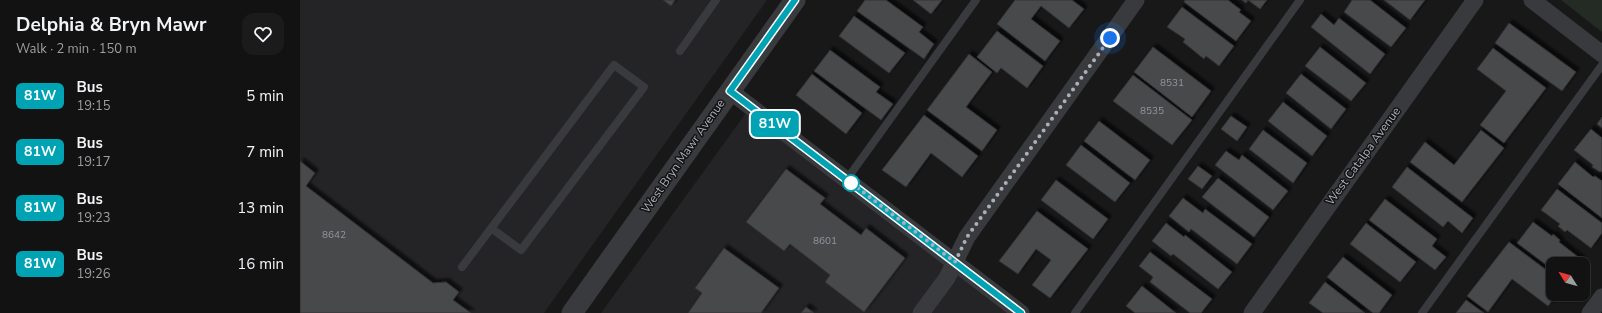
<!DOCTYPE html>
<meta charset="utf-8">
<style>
body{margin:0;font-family:"Nunito Sans",sans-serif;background:#1b1b1c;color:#f1f3f6;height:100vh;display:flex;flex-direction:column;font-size:15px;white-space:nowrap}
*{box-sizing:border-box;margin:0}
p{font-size:13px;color:#9c9ea0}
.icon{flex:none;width:22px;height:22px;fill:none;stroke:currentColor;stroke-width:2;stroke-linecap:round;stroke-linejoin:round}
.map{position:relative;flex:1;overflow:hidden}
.panel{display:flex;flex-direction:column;background:#121213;width:300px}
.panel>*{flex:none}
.badge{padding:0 8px;border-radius:6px;font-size:14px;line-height:26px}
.needle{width:26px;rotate:307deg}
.buttons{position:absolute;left:1246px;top:257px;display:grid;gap:8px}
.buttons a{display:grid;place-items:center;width:44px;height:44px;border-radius:8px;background:#121213;box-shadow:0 1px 3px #0004,0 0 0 1px #313233;font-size:20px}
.you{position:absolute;width:20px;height:20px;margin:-10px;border:3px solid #fff;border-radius:50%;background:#1a73e8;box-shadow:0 0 0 6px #1a73e833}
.map>.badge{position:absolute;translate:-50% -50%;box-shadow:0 0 0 2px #fff}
.round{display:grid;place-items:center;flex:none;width:42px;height:42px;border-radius:12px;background:#1b1b1c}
.headline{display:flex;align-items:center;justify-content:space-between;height:68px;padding:0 16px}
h1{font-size:19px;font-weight:700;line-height:30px}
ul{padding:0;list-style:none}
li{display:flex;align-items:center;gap:12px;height:56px;padding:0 16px}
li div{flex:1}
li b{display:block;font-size:15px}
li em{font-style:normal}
li .badge{min-width:44px;font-weight:700;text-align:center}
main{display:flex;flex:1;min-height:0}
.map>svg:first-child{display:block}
.built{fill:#242426}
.green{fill:#242b25}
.building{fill:#47484c;stroke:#323235;filter:url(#shadow)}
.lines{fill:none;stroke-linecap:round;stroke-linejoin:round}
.service{stroke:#393a3e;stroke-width:8}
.minor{stroke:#393a3e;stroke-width:17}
.tertiary{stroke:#393a3e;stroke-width:21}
.line-casing{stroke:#fff;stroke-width:9}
.line{stroke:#00a3b4;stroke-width:6}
.walk{stroke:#acafb8;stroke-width:4;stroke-dasharray:0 7.2}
.stop-dot{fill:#fff;stroke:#00a3b4;stroke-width:2}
.labels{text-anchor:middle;stroke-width:3;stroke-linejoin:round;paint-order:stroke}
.number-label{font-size:10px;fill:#93959d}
.street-label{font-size:12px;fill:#acafb8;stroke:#131314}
</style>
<main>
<section class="panel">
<div class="headline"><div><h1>Delphia &amp; Bryn Mawr</h1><p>Walk · 2 min · 150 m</p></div><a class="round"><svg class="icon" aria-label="heart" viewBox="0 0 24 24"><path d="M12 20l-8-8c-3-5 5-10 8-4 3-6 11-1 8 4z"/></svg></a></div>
<ul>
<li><span class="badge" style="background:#00a3b4;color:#fff">81W</span><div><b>Bus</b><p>19:15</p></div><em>5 min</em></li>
<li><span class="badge" style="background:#00a3b4;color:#fff">81W</span><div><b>Bus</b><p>19:17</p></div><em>7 min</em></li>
<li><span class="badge" style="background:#00a3b4;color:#fff">81W</span><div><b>Bus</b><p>19:23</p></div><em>13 min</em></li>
<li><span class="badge" style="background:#00a3b4;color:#fff">81W</span><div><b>Bus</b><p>19:26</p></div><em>16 min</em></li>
</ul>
</section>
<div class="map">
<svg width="1302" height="313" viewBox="0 0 1302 313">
<defs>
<filter id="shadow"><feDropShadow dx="3.5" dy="-3.5" stdDeviation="1" flood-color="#0009"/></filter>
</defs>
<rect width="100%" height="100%" fill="#181819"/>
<g class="built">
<polygon points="0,0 467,0 244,313 0,313"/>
<polygon points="446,113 718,313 301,313"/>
</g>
<polygon class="green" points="1261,0 1302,0 1302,32"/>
<g class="building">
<polygon points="363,0 375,0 371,6"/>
<polygon points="565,0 586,0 623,27 619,32 634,44 624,59 557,11"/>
<polygon points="613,0 642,0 631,14"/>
<polygon points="715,0 772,0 784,9 769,28 741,6 731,19 760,41 745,61 697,24"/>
<polygon points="885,0 928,0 941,10 939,12 951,21 936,41 884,2"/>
<polygon points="942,0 967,0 960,9 948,0 946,3"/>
<polygon points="1052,0 1070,0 1106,28 1091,47 1044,12"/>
<polygon points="1084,0 1125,0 1110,20"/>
<polygon points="882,7 934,46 919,66 906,56 904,59 883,42 885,39 867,27"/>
<polygon points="1021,14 1034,25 1039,18 1085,54 1070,74 1011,27"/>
<polygon points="554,16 605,53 589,73 539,36"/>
<polygon points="1209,23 1276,72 1262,91 1195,43"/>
<polygon points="697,31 743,66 727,88 701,68 697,73 677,57"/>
<polygon points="853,47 911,91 892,117 834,72"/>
<polygon points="1020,47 1066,83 1051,101 1005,66"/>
<polygon points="1193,48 1246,88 1204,143 1180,125 1206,91 1177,69"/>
<polygon points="530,50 580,87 576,92 593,104 581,120 514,71"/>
<polygon points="669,54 692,72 666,107 697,130 682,151 627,110"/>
<polygon points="512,74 562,113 546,134 496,95"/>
<polygon points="1001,74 1046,109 1031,129 986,93"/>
<polygon points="833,75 892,120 872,145 813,101"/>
<polygon points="983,102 1027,136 1012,156 968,121"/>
<polygon points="624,115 678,156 662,177 631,153 606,187 582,170"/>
<polygon points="931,116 947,127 937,141 921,129"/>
<polygon points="1302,117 1302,128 1297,124"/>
<polygon points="799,121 850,160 835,180 784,141"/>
<polygon points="1291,129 1302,138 1302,172 1301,171 1300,172 1292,167 1293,165 1274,150"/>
<polygon points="963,130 1007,163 993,183 949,149"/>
<polygon points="1181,130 1204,148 1162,202 1110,162 1125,142 1154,165"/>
<polygon points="781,145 830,183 815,202 766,165"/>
<polygon points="926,151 939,160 942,155 988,191 973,210 915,165"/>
<polygon points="0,161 15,173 6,186 133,283 146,282 159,292 153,300 171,313 0,313"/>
<polygon points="1275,162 1293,177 1295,176 1302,181 1302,218 1258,184"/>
<polygon points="898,166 912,176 902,189 888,179"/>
<polygon points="1107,167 1173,218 1162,233 1148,221 1143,227 1092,187"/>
<polygon points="486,169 525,198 520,204 561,235 566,228 605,258 564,312 525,282 530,275 490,244 484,251 446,222"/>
<polygon points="918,178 969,217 954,237 902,197"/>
<polygon points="756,180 808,219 793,239 741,200"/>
<polygon points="1257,189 1302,223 1302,233 1291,248 1267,230 1265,232 1258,226 1260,224 1241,210"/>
<polygon points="883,198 903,213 905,209 952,244 937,264 891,229 889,232 869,216"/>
<polygon points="1085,199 1137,239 1132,246 1146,257 1135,270 1069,220"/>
<polygon points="737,211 788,249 750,298 732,285 751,260 736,249 718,274 699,261"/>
<polygon points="1233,222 1252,236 1253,234 1260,240 1259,242 1282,260 1279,264 1253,264 1253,270 1217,243"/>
<polygon points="866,223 884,237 885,235 932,272 918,289 873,254 871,256 852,241"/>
<polygon points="1066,223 1116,262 1100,282 1050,244"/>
<polygon points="1209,242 1253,275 1253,294 1257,294 1248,306 1212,279 1188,312 1167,296"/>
<polygon points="424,248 479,288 461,313 388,313 402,293 395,288"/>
<polygon points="850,252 912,299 901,313 890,313 850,282 853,277 839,266"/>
<polygon points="1043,257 1092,295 1079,313 1073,313 1027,277"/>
<polygon points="1025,282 1065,313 1023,313 1009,303"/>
<polygon points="842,286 876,313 835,313 826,306"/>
<polygon points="1166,300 1184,313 1156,313"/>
<polygon points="506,307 514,313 501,313"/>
</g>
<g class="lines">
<g class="service">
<polyline points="380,51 416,0"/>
<polyline points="547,179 676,0"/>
<path d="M162,267C213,200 263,132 314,65L344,87L221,250L191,228"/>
<polyline points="775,313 1000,0"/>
<polyline points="1122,313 1302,65"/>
</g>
<g class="minor">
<polyline points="1232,0 1302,54"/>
<polyline points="430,91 721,313"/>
<polyline points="621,313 647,278 667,237 836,0"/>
<polyline points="952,313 1175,0"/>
<polyline points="1290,313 1302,297"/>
</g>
<polyline class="tertiary" points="272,313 495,0"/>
</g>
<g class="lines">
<g class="line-casing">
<polyline id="line" points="495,0 430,91 721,313"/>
</g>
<use href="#line" class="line"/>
<polyline class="walk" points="551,183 546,179 655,262 667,237 810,38"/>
</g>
<circle class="stop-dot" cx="551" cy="183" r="8"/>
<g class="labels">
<g class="number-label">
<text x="872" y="86">8531</text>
<text x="852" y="114">8535</text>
<text x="34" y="238">8642</text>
<text x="525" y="244">8601</text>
</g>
<g class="street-label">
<text transform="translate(383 156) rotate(-55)" y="4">West Bryn Mawr Avenue</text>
<text transform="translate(1063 156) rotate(-54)" y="4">West Catalpa Avenue</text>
</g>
</g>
</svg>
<div class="buttons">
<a><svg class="needle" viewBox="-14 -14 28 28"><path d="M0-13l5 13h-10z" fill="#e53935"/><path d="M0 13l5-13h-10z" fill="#9c9ea0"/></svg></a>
</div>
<div class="you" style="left:810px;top:38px"></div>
<b class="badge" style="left:475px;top:124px;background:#00a3b4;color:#fff">81W</b>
</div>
</main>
